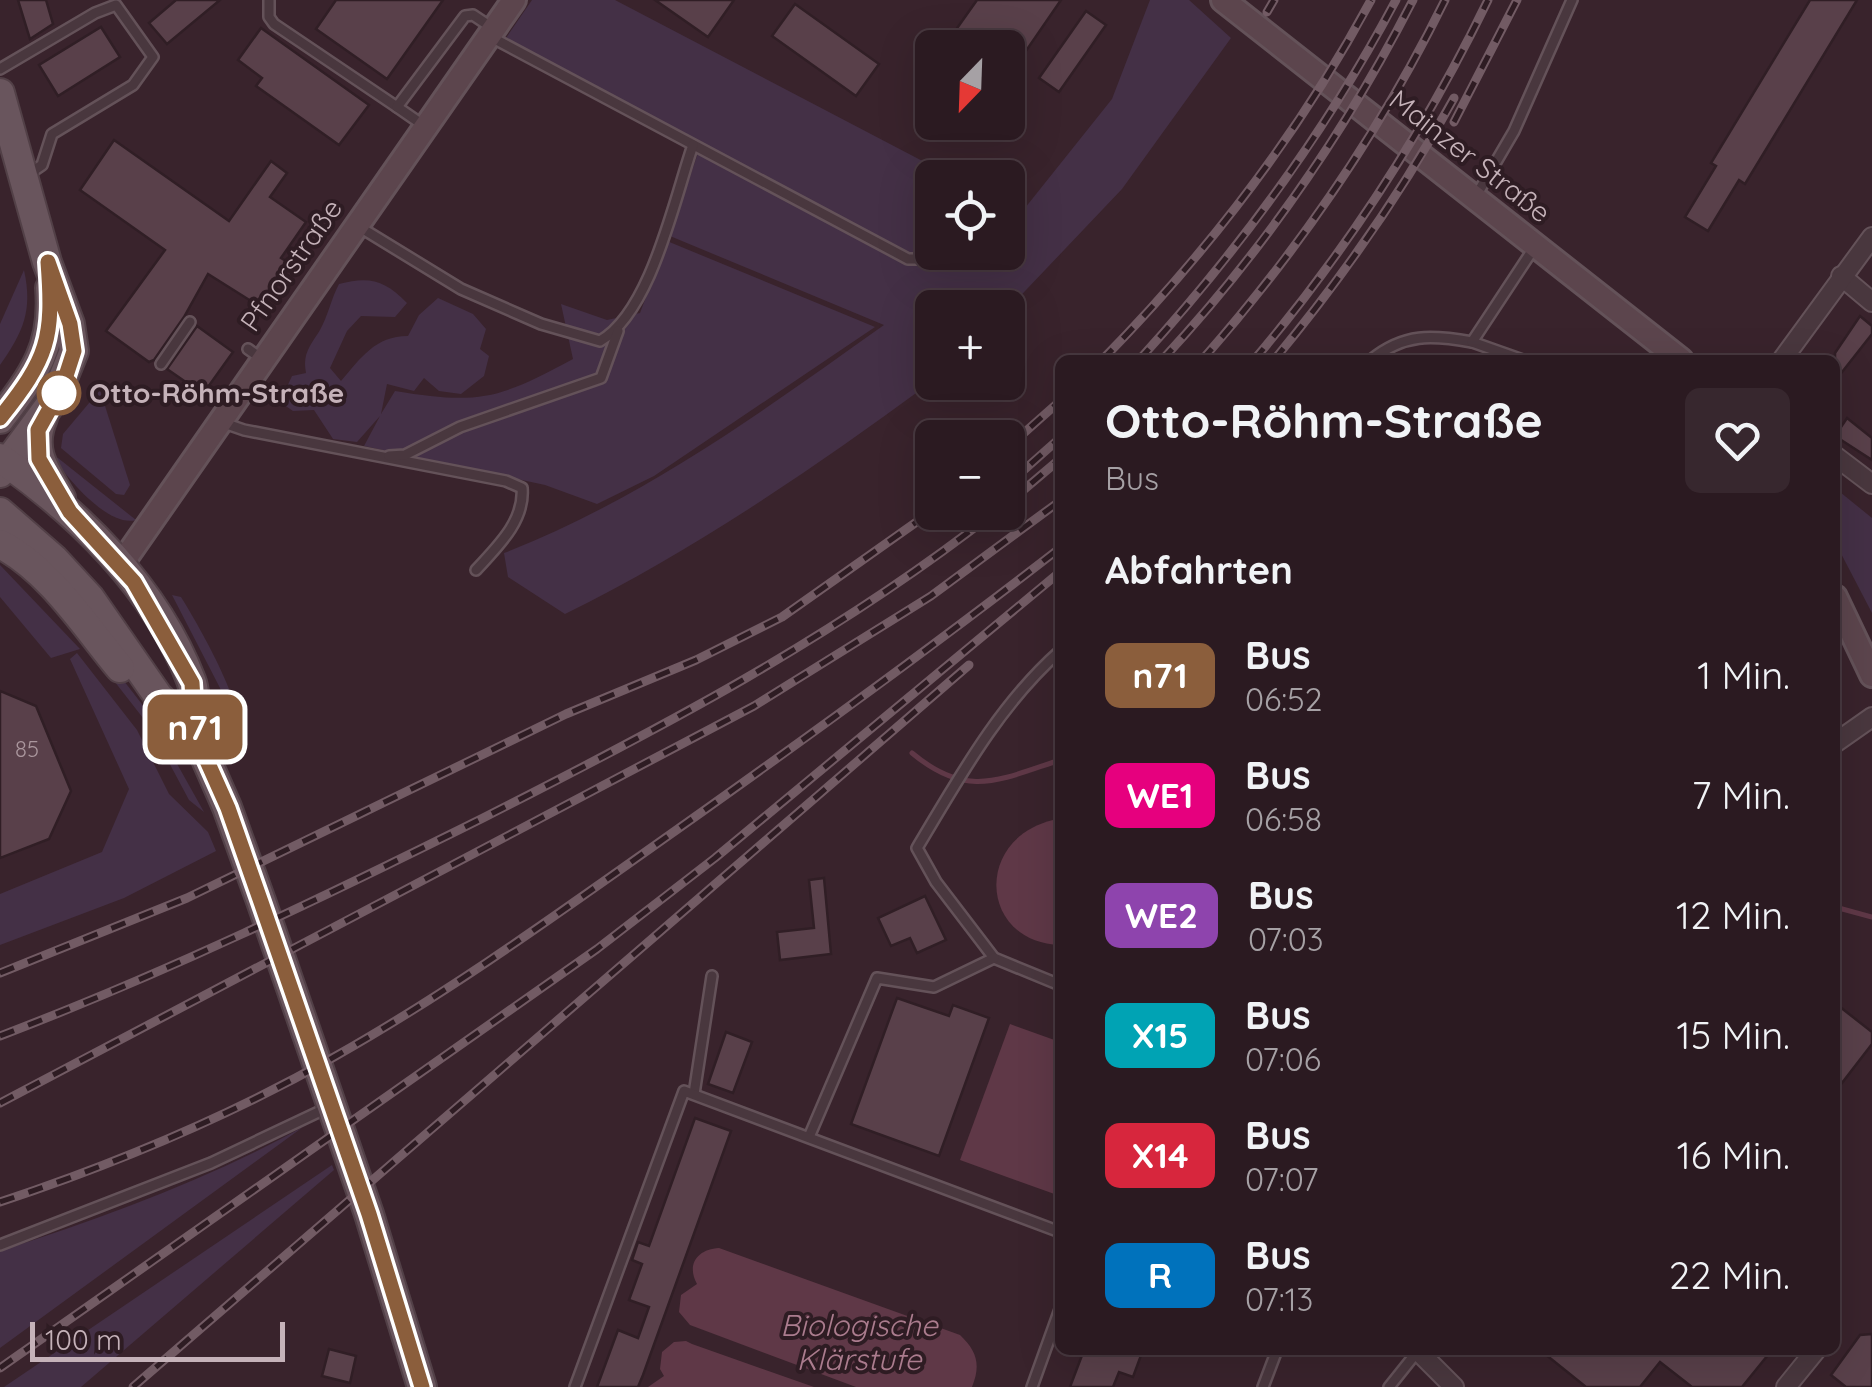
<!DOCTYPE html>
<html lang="de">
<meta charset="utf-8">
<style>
body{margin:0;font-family:Quicksand,sans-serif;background:#37272e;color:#f1f3f6;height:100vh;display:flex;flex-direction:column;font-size:38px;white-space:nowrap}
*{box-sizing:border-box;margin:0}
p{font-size:32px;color:#a6a1a5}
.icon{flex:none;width:55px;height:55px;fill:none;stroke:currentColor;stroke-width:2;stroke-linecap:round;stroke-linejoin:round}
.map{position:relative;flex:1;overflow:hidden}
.drawer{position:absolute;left:1055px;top:355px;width:785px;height:1000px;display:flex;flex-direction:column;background:#2b1a21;border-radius:15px;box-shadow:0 10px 40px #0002,0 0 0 2px #47383f}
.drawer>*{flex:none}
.badge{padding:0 20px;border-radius:15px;font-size:35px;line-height:65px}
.needle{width:65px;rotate:203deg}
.buttons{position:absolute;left:915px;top:30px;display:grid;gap:20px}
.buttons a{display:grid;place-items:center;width:110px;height:110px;border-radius:15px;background:#2b1a21;box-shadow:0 10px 40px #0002,0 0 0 2px #47383f;font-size:50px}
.scale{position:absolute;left:30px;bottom:25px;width:255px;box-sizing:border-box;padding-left:10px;border:5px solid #c5b2b9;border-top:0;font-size:28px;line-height:35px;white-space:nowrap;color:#c5b2b9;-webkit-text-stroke:8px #2e1c23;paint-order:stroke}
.map>.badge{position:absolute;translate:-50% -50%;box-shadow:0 0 0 5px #fff}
h2{padding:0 50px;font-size:38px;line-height:90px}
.round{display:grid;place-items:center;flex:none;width:105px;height:105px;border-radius:15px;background:#37272e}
.overview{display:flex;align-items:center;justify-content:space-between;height:170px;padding:0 50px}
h1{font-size:48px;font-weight:700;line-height:75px}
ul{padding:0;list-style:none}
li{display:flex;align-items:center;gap:30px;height:120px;padding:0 50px}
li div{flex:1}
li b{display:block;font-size:38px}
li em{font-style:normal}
li .badge{min-width:110px;font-weight:700;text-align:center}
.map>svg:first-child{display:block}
.green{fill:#443046}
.water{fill:#5f3847}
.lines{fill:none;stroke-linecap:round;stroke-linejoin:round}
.stream{stroke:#5f3847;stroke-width:5}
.building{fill:#59404a;stroke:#301e25;stroke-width:2.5}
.lane-casing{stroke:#645259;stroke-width:14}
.street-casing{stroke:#645259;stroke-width:22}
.secondary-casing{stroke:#645259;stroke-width:28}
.primary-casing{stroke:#524047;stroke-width:32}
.lane{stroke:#49373e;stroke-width:9}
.street{stroke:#49373e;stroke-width:18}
.secondary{stroke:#5c454d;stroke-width:22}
.primary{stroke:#69555d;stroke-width:28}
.rail-casing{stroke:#725b64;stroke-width:9}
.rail{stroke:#2e1c23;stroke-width:5;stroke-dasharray:15;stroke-linecap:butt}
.line-casing{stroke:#fff;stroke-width:22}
.line{stroke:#8b5e3c;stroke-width:15}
.stop-dot{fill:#fff;stroke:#8b5e3c;stroke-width:5}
.labels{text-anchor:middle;stroke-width:8;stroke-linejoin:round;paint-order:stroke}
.number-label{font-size:22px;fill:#aa969d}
.street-label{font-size:28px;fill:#c5b2b9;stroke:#2e1c23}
.stop-label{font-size:28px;font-weight:bold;fill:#c5b2b9;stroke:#2e1c23;text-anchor:start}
.water-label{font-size:30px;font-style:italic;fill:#ab7c8e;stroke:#2e1c23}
</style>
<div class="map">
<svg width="1872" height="1387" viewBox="0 0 1872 1387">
<rect width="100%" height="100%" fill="#39232c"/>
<g class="green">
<path d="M532,0H615L953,177L932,178V252H1008V206L1021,213L1112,99L1150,0H1189L1231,38L1122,189L1008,309L932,308V379L923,388C808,472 693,551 565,614L508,577L504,553C643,499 763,411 884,325L670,236L701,144L506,38Z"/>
<path d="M667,241L875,327L654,476L597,504L545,485L364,446L380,416L357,442L333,439L314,410L293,411L280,402L292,376L306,373C302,353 311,345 320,330C328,316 331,299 339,284C369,276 385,280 407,303L395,317L361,316L347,331L330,368L341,381C361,358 375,336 408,336L419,315L438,298L473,314L486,329L480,349L489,356L484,376L461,394L439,391L424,378L414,391L387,384L381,414L395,391C479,405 499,399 573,359L561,304L607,320L640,313Z"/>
<path d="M24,270C33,311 23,332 0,365V324Z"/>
<polygon points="100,390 130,485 124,495 116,494 61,448 63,434"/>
<path d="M53,456L58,458L136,520C109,528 66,478 53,456Z"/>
<polygon points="1835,488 1872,518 1872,613 1835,542"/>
<polygon points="0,565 80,649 51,658 0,597"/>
<path d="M172,595L181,597C198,624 253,719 240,749L220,688Z"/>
<polygon points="100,650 148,712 204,812 189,800 150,727 97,659"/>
<polygon points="77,653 137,730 169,794 208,832 216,851 124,898 0,945 0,894 102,852 129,789 70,659"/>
<path d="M303,1127L0,1348V1251C104,1217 207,1180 303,1127Z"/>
<polygon points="332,1165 334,1170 81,1387 4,1387"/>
</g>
<g class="water">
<path d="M1053,820H1060V945C981,943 972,840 1053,820Z"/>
<polygon points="1010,1024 1060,1042 1060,1196 960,1160"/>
<path d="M719,1248L960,1335C977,1351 981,1365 972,1387H856L690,1325L679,1312L681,1295L697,1284C686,1264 698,1249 719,1248Z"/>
<polygon points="686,1341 692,1344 814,1387 648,1387 664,1376 660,1369 662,1352 674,1342"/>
</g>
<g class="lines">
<g class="stream">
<path d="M912,753C967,799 999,780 1060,760"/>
<polyline points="1835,907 1872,917"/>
</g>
</g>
<g class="building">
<polygon points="18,0 46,0 53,24 30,39"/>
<polygon points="176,0 220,0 167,44 149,23"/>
<polygon points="336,0 443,0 387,79 316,29"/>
<polygon points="655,0 734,0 708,37"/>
<polygon points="977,0 1061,0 1008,77 1008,48 943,48"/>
<polygon points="1810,0 1857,0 1745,184 1739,180 1708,231 1685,217 1716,166 1711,163"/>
<polygon points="795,4 879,64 856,96 772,36"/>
<polygon points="1086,11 1106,25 1059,92 1039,78"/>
<polygon points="101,27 120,57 58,96 39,65"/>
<polygon points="261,28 369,105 339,145 256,86 262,78 238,60"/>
<polygon points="114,140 229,221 271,161 287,173 270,197 306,222 281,258 289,263 259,306 208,274 184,317 154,360 149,362 106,331 165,250 80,190"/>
<polygon points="1860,316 1872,326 1872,334 1835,381 1835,353"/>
<polygon points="197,326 233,352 203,394 167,369"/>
<polygon points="1847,418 1872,438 1872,460 1835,436"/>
<polygon points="0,691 36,706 71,791 49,839 0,858"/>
<polygon points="824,878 831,954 780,960 777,932 814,928 809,880"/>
<polygon points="925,896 946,940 917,953 910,938 891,946 878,918"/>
<polygon points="897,998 949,1016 953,1005 989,1018 939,1156 851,1124"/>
<polygon points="1835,1003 1872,1032 1872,1044 1835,1092"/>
<polygon points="726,1032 752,1042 733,1093 708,1084"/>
<polygon points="695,1118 731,1131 643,1375 638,1387 597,1387 618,1330 638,1338 649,1307 629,1300 642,1264 632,1260 638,1242 649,1246"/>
<polygon points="1872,1334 1872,1387 1846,1387 1831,1375 1860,1335"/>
<polygon points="329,1349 356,1356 350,1383 322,1376"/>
<polygon points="1084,1350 1143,1350 1133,1377 1119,1372 1113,1387 1070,1387"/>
<polygon points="1540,1350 1772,1350 1742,1387 1692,1387 1660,1362 1640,1387 1586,1387"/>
</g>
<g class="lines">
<g class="lane-casing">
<g id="lane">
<polyline points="269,0 269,17 274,24 397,107"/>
<polyline points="491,37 908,259 935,259 954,252"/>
<polyline points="0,69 95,13 116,5 153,57 133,85 52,134 42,165 26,176"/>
<polyline points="423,125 397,107 465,16 473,15 491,27"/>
<polyline points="1476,196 1514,131 1572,0"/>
<path d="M358,226L461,289L541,324L600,341C651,312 674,200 693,145"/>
<polyline points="248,349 262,359"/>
<path d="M1371,360C1404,333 1432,335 1472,342"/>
<polyline points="1523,360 1472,342 1534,248"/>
<polyline points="161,364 190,322"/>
<path d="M221,422L244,430L506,481L522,488C525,521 497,547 476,570"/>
<polyline points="389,456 405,455 460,427 601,378 618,331"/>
<path d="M1060,651C999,705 959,778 917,848L936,882L994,958L1060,985"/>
<polyline points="694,1094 712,976"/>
<polyline points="809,1137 877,978 934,987 994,958"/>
<polyline points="0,1245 211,1163 329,1107"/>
<polyline points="575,1387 684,1091 1060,1232"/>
<polyline points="1032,1387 1060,1309"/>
<polyline points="1263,1387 1277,1350"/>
<polyline points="1389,1387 1417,1352"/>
</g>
</g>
<g class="street-casing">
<g id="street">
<polyline points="1841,276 1872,302"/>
<polyline points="1782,360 1872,237"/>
<polyline points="1835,456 1872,484"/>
<polyline points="1835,743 1872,717"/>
<polyline points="1417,1350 1454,1387"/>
<polyline points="1786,1387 1816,1350"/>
</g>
</g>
<g class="secondary-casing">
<g id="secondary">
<polyline points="1223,0 1681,360"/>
<polyline points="120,566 514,0"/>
<polyline points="1835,597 1872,675"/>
</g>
</g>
<g class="primary-casing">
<g id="primary">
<polyline points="0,93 47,262 70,324 74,351 55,398 0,473"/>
<path d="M43,418C29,450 45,470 61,498"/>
<path d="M0,419C34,374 55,347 50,288"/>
<path d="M0,458C79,513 156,588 191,680C197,695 194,717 195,734"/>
<polyline points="0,512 54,559 90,598 158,696 195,734 227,807 261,901 369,1214 422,1387"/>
<path d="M0,544C50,570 85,626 120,668"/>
</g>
</g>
<use href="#lane" class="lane"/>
<use href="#street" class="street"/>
<use href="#secondary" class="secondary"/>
<use href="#primary" class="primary"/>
<g class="rail-casing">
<g id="rail">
<polyline points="1267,12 1274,0"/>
<polyline points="1454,122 1517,0"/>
<path d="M1102,360C1207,253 1300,132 1371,0"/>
<path d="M1139,360C1239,250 1326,132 1396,0"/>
<path d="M1162,360C1262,252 1346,131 1413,0"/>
<path d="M1202,360C1298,251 1381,130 1445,0"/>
<path d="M1254,360C1347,250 1425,130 1488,0"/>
<path d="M1274,360C1342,278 1403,191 1454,98"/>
<polyline points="1008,447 1060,401"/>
<polyline points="1008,484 1060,438"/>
<polyline points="1008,503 1060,459"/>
<polyline points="0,973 187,898 566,714 696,660 782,617 932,511"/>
<path d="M0,1036C166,973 324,897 483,818C663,727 835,637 995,512"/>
<polyline points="0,1103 754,706 931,596 1060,501"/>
<path d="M0,1202C115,1164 228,1117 334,1057C453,990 563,910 675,831C805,739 934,646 1060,548"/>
<polyline points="0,1368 597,949 715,858 1060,572"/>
<polyline points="133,1387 969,665"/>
</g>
</g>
<use href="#rail" class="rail"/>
</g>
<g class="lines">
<g class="line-casing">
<path id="line" d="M0,418C48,358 54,339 48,262L70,324L74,351L63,385L38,430L39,459L70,512L134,582L192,683L195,734L228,808L261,902L369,1214L422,1387"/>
</g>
<use href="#line" class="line"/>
</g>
<circle class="stop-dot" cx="59" cy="393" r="20"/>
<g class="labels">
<g class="number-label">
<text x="27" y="757">85</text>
</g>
<g class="street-label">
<text transform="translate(1470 156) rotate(38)" y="10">Mainzer Straße</text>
<text transform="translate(291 265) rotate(-55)" y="10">Pfnorstraße</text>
</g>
<g class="stop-label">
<text x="89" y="403">Otto-Röhm-Straße</text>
</g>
<g class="water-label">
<text x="859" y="1336">Biologische<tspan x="859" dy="34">Klärstufe</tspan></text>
</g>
</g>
</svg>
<div class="buttons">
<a><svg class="needle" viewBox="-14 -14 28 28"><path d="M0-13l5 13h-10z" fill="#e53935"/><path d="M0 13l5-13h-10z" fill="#a6a1a5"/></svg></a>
<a><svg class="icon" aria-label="locate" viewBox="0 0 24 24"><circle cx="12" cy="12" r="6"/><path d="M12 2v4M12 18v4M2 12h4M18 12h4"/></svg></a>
<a>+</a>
<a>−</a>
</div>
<div class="scale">100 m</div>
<b class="badge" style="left:195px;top:727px;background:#8b5e3c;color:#fff">n71</b>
<section class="drawer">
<div class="overview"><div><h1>Otto-Röhm-Straße</h1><p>Bus</p></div><a class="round"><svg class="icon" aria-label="heart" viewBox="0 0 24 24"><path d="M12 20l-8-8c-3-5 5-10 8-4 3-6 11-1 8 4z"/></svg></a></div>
<h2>Abfahrten</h2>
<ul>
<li><span class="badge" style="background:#8b5e3c;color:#fff">n71</span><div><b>Bus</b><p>06:52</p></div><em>1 Min.</em></li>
<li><span class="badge" style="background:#e6007e;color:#fff">WE1</span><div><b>Bus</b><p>06:58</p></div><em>7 Min.</em></li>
<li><span class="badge" style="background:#8e44ad;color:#fff">WE2</span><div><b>Bus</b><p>07:03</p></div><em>12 Min.</em></li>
<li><span class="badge" style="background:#00a3b4;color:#fff">X15</span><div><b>Bus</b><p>07:06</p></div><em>15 Min.</em></li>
<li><span class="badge" style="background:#d7263d;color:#fff">X14</span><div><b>Bus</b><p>07:07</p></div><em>16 Min.</em></li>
<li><span class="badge" style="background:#0072bc;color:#fff">R</span><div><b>Bus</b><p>07:13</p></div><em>22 Min.</em></li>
</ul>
</section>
</div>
